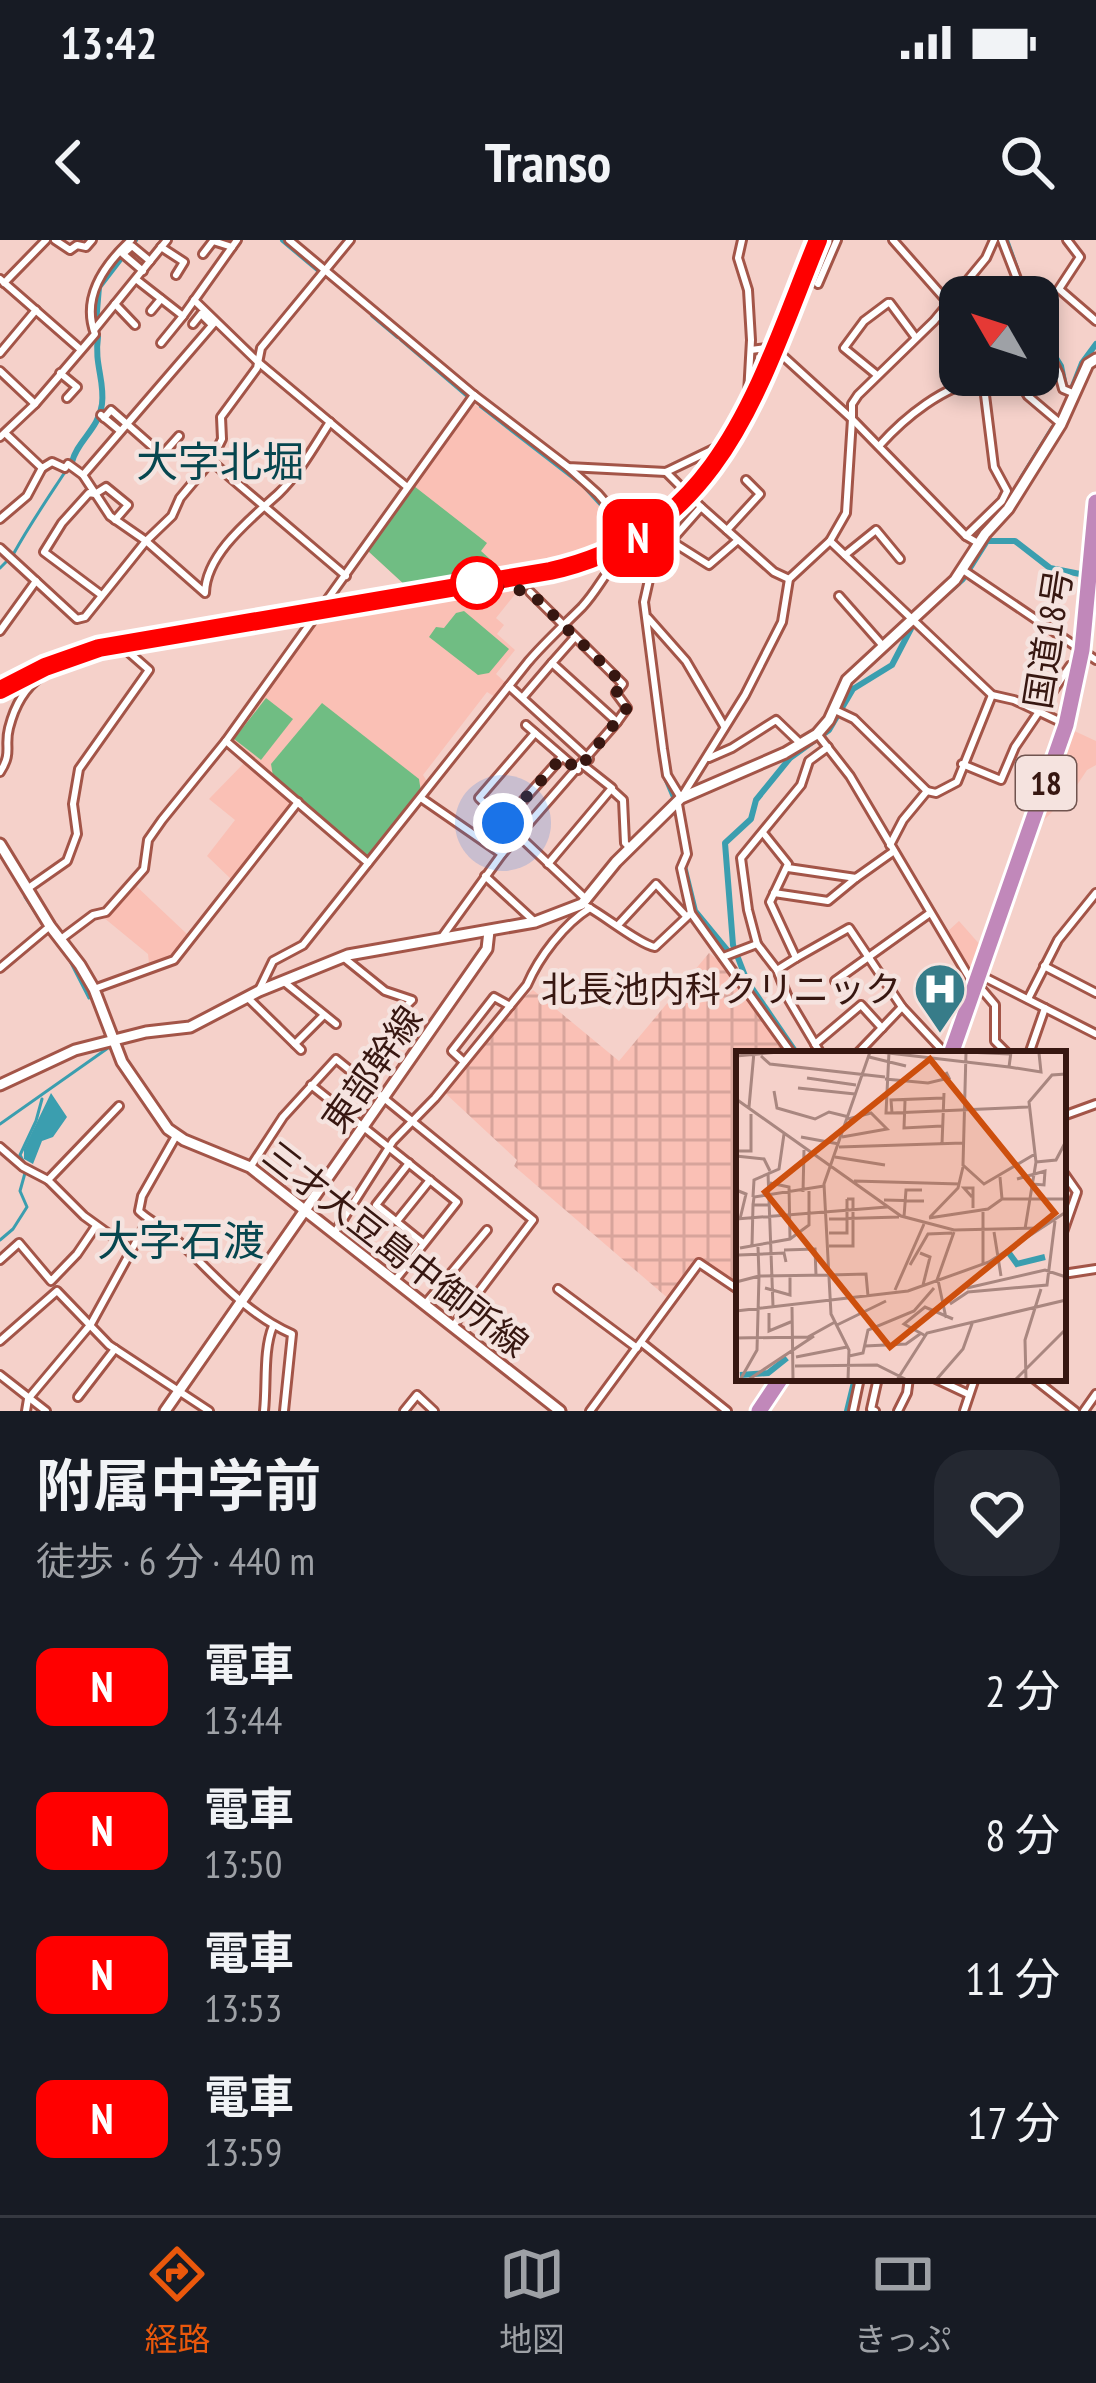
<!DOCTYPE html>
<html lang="ja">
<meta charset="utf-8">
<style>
body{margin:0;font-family:"PT Sans Narrow","Noto Sans JP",sans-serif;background:#242831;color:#f1f3f6;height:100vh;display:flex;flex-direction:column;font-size:45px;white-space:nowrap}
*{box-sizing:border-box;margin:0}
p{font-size:39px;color:#9ea1a6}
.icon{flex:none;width:66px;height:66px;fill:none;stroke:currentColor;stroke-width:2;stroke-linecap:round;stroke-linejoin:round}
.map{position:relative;height:1171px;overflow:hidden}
.details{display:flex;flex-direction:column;background:#171b24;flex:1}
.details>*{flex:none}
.badge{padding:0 24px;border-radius:18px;font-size:42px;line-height:78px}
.needle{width:78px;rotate:309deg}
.buttons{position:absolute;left:939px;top:36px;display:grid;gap:24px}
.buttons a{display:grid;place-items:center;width:120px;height:120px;border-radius:24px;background:#171b24;box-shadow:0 6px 18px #0003;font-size:60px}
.you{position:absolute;width:60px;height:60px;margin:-30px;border:9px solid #fff;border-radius:50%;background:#1a73e8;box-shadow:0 0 0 18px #1a73e833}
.map>.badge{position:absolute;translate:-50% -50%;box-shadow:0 0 0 6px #fff}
.round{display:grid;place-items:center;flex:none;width:126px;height:126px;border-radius:36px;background:#242831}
.overview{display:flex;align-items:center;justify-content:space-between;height:204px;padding:0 36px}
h1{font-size:57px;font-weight:700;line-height:90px}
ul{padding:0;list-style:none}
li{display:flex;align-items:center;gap:36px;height:144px;padding:0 36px}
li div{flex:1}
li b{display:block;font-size:45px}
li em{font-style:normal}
li .badge{min-width:132px;font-weight:700;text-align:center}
.status{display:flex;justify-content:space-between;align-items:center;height:84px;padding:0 60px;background:#171b24;direction:ltr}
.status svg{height:33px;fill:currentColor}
header{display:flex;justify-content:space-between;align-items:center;height:156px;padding:0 36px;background:#171b24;font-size:54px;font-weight:700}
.menu{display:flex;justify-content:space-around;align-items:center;height:168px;border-top:3px solid #363941;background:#171b24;font-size:33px;color:#9ea1a6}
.menu a{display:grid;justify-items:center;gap:6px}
.menu .active{color:#ea580c}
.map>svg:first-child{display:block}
.built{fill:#fac0b5}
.industrial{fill:url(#industrial-grid)}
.green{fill:#70bd83}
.water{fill:#3b9eaf}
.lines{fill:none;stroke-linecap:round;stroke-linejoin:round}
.stream{stroke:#3b9eaf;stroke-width:3}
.canal{stroke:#3b9eaf;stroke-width:6}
.street-casing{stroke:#a35548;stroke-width:12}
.secondary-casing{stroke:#a35548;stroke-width:15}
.highway-casing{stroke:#fff;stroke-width:21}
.street{stroke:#fff;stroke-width:6}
.secondary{stroke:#fff;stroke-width:9}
.highway{stroke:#c188ba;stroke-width:15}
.rail-casing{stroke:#62413b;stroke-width:8}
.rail{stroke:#f5e3df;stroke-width:3;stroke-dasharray:9;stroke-linecap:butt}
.street-bridge-casing{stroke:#a35548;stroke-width:12;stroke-linecap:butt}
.street-bridge{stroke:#fff;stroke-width:6}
.line-casing{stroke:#fff;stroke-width:27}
.line{stroke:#f00;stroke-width:18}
.walk{stroke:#371711;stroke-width:12;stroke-dasharray:0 21.6}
.stop-dot{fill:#fff;stroke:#f00;stroke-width:6}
.labels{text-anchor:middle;stroke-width:9;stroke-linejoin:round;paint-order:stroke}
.shield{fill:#f5e3df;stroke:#70544f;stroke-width:3}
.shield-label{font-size:33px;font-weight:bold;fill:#371711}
.street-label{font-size:36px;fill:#371711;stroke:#f5e3df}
.poi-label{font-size:36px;fill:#371711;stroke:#f5e3df;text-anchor:end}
.quarter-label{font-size:42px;fill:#06464f;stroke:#f5e3df}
.inset-river{fill:none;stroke:#3b9eaf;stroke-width:6}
.inset-road{fill:none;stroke:#a98780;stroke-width:3}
.view{fill:#cd4f0d;fill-opacity:0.15;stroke:#cd4f0d;stroke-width:6}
.inset-edge{fill:none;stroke:#371711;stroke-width:6}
</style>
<div class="status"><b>13:42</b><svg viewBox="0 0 49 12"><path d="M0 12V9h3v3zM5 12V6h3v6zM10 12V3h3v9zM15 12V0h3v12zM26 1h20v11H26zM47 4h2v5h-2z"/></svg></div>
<header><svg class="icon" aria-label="back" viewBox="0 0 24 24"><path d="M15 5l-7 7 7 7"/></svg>Transo<svg class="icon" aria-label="search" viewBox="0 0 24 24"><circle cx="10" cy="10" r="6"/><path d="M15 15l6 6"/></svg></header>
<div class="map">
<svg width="1096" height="1171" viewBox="0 0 1096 1171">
<defs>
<pattern id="industrial-grid" width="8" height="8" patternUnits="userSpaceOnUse" patternTransform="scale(3)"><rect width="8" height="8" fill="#fac0b5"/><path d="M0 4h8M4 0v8" fill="none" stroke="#d7a49b"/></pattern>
</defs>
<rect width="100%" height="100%" fill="#f5d1ca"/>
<g class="built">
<polygon points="474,164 580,245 626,292 591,310 546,323 406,346 368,311"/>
<polygon points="516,345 520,348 496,378 504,385 497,394 515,410 496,434 507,444 497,458 487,452 423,535 428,543 368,617 304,565 304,560 234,507 233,494 322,373"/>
<polygon points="1068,488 1096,501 1096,525 1087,530 1073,551 1042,582 1038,580"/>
<polygon points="245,522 292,558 292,564 232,640 207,616 235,580 209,559"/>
<polygon points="135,645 188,695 169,717 149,723 148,714 103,677"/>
<polygon points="959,681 981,706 971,736 946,693"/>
</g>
<polygon class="industrial" points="709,713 727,727 787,814 739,814 739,1046 698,1018 670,1060 514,926 517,920 445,853 520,761 533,750 619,821"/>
<g class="green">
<polygon points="414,246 487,303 481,311 501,329 406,346 368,311"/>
<polygon points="464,371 509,409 489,433 478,435 429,397 436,387 444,388 456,373"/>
<polygon points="266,458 293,479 261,520 234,499"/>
<polygon points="322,463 419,539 421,552 368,616 273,536 271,524"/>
</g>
<polygon class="water" points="51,853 67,877 53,897 42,901 33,924 24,919 24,909"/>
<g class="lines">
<g class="stream">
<path d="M14,313C30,284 48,258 65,232"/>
<polyline points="0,328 9,319"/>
<polyline points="0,614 23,651"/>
<polyline points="25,657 42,683"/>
<polyline points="68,717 89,758"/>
<polyline points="0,884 108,808"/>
<polyline points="24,923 20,915 36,881 42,859"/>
<polyline points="0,1000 13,989 27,967 20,951 25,933"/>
</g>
<g class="canal">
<polyline points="283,0 320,31"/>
<polyline points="1006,0 1017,31"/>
<polyline points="373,75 398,96"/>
<polyline points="96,83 99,47 135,0"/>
<polyline points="402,99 470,157"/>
<polyline points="1048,105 1061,126 1065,146"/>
<polyline points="1069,156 1082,123 1096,104"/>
<polyline points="482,166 584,245 619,283"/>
<path d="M72,222C77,201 99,189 102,164C105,141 94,124 98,97"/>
<polyline points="1022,238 1053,188"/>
<polyline points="987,301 1015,301 1050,328 1080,334"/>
<polyline points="945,355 963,339 987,301"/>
<polyline points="666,538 674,557"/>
<polyline points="684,626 695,671 732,716"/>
<polyline points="745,738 797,814"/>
<polyline points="747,741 733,705 725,603 751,579 756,560 790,518 829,490 853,449 892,425 916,379"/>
<polyline points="847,1171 855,1138"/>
</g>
<g class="street-casing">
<g id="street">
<polyline points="55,0 70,10 77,5 86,7 92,0"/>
<polyline points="289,0 474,155 568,227 666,232 724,204 748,154 751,100 748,50 738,18 742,0"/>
<polyline points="893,0 960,76"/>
<polyline points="1002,0 1024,57"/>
<polyline points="1067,0 1080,17 1059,49 1096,81"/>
<polyline points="161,7 184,22 176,35"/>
<polyline points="203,14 213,1 232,7"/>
<polyline points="143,31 123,14 132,6 150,21"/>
<polyline points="0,39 80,109"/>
<polyline points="137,40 183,76 237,0"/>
<polyline points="4,43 46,0"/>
<polyline points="818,44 837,0"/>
<polyline points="194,60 258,122 406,246"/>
<polyline points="890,63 916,98"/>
<polyline points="115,64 135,85"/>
<polyline points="151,71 161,59"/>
<path d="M215,82L83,235L110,276L146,301L205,353C206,313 252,278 279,253C299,234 315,205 330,182"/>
<polyline points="193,84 201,74 211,84"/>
<polyline points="94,90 167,0"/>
<polyline points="1038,91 1059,134 1063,149 1075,154"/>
<polyline points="161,103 183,76"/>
<polyline points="751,110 773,107 852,179 852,164 858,155 934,81 986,18 994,0"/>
<polyline points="0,113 36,70"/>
<polyline points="0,131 35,164"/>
<polyline points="60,133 77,147 67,158"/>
<polyline points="877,135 844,108 864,81 888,63"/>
<polyline points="1015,135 1028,156 1061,184"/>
<polyline points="101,175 119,190"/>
<polyline points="104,178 111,170 162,215 179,196"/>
<polyline points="853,180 966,296 978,303"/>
<polyline points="5,193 42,228 52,222 65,228 68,224 83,235"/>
<path d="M0,197L35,164L95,94C81,57 104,25 131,0"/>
<path d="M879,206C905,177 943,146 983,139"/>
<polyline points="211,221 346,336"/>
<polyline points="568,227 598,254 637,299 651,331 644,362 663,509 667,535 681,558 745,455 782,382 789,339 830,301 846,273 852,179"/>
<polyline points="666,232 701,267"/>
<polyline points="0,279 27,256 42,228"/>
<polyline points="727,290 760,254 746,240"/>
<polyline points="966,296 1002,261 1007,251 994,227 983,139 985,135"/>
<polyline points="738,300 709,325 671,301 701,267 774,332 789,339"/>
<polyline points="830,301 992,455 1014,460 1063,483"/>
<polyline points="0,308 77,379 85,377 146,301 172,276 180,258 211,221 222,199 221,177 257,128 261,108 350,0"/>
<polyline points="845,315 876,290 900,319"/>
<polyline points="963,330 1096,420"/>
<polyline points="530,352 623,444 616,453 627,468 617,482"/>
<polyline points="100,354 44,312 62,283 89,253 95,254 106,247 128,265 115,280"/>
<polyline points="839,356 884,407"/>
<polyline points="648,378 686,421 724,486"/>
<polyline points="0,391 36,341"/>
<polyline points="509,446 589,519"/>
<polyline points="523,457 552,423"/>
<polyline points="835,470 854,479 927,551 903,580 890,605"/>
<polyline points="526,485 578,530"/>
<polyline points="535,493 479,558 587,660"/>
<polyline points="818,495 850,536 973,744"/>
<polyline points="226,501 368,623"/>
<polyline points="709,518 732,508 776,480 801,504"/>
<polyline points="962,524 1001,540 1015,507 1070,426"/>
<path d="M0,532C13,512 4,507 9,488C25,424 68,425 124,408L149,430L79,529L73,564L77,594L67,621L27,649"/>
<polyline points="611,549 623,560 625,603 630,608"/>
<polyline points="927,551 936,553 957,542 992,455"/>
<polyline points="421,558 502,614"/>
<polyline points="678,564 687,614 681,628 691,673 792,814"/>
<polyline points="503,583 562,517"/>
<polyline points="764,594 788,624 770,662 796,718 777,730"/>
<polyline points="548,624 612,548 583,525"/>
<polyline points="788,628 856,638 894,611"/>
<polyline points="485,636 535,682"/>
<polyline points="774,653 828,661 856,638"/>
<path d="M588,667C606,677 641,705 655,707L691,673"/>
<polyline points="619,684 656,644 686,676"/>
<polyline points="442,697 502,614 617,482 552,423 575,397"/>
<polyline points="61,699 93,675 106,672 144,629 148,600 162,580 226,501 474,155"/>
<polyline points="343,717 385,751 412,760 408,764"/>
<polyline points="723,717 757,704"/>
<polyline points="796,718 849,688 902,767 946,814"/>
<polyline points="1044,726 1096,753"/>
<polyline points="0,728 50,686"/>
<polyline points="982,736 1096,794"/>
<polyline points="283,741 336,784"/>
<polyline points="835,741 930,673"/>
<polyline points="978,745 995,765 995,801 1008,814"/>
<path d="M260,748L273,721L303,705L528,422C545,402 564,385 582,367C605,342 607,321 640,305"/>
<polyline points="94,749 174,720 298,562"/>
<polyline points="247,757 301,810"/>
<polyline points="1028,759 1058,700 1096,653"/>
<polyline points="295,804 324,775"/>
<polyline points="815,804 861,765 882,788"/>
<polyline points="821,814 789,760 777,730 757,704 748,670 741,618 801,545 809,521 828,507"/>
<polyline points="857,814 902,767"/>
<polyline points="1029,814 1045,768"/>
<polyline points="464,822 452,811 494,757 510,766"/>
<polyline points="311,845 457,962 396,1039"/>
<polyline points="1063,876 1096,864"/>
<path d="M176,896L142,956L139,971C148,980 159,984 169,993C210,1028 241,1072 292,1094L284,1171"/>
<polyline points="0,907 23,927 48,940 84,976 131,1010"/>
<polyline points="409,923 376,965 423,1003"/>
<polyline points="251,926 283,877 336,819 533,980 453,1086"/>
<polyline points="1063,932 1077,952 1063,992"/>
<polyline points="48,940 119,866"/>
<polyline points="397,981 430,940"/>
<path d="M335,992L393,901L435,858L527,745C539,717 564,684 590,668"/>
<polyline points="0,1020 19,1003 51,1041 77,1014 96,986"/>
<polyline points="1063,1034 1096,1029"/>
<polyline points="558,1049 637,1108"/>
<polyline points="426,1063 487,990"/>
<polyline points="0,1101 57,1051 109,1105 209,1171"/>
<polyline points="642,1103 727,1171"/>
<polyline points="0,1135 46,1171"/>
<polyline points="934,1138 968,1154"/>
<polyline points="1033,1138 1075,1171"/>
<polyline points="78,1157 115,1109"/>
<polyline points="26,1171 28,1159 91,1084 148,980"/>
<path d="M264,1171C267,1144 263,1110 273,1086"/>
<polyline points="404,1171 417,1155 434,1171"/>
<polyline points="590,1171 699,1023 739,1050"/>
<polyline points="853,1171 860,1138"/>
<polyline points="875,1171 871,1169 878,1138"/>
<polyline points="898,1171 907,1153 909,1138"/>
<polyline points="964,1171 975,1138"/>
<polyline points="1084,1171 1096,1154"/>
</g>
</g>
<g class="secondary-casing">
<g id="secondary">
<polyline points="0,604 50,686 80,725 94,749 122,822 168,889 184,900 250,927 560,1171"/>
<polyline points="0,845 75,810 146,792 190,787 259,751 348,715 535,682 582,664 616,622 681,558 785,513 817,494 829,480 847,440 955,340 985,294 1008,269 1061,184 1088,124 1096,119"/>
<polyline points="165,1171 487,709 489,691"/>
</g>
</g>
<g class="highway-casing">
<g id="highway">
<polyline points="951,814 1066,485 1082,410 1096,262"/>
<polyline points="759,1171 781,1138"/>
</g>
</g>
<use href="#street" class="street"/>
<use href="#secondary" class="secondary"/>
<use href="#highway" class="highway"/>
<g class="rail-casing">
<path id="rail" d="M0,450L65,418L99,408L550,331C723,293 758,144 818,0"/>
</g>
<use href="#rail" class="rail"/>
<g class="street-bridge-casing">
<polyline id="street-bridge" points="498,332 500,346"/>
</g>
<use href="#street-bridge" class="street-bridge"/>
</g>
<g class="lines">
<g class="line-casing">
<path id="line" d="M0,450L45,427L99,408L550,331C722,293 759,144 818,0"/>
</g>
<use href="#line" class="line"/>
<polyline class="walk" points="477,343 530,352 623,444 616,453 627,468 578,530 562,517 503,583"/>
</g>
<defs>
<g id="hospital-pin" transform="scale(2.7)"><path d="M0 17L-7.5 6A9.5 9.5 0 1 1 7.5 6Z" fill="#377c89" stroke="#f5e3df"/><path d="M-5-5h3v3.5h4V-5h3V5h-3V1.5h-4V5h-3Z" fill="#fff"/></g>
</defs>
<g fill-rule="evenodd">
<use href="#hospital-pin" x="940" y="749"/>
</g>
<circle class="stop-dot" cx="477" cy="343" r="24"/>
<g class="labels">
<rect class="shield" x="1016" y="516" width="60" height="54" rx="9"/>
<g class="shield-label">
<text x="1046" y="555">18</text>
</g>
<g class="street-label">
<text transform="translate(1048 399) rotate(-81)" y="13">国道18号</text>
<text transform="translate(372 829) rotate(-55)" y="13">東部幹線</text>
<text transform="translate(396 1009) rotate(38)" y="13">三才大豆島中御所線</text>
</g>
<g class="poi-label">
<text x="901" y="762">北長池内科クリニック</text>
</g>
<g class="quarter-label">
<text x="220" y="237">大字北堀</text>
<text x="181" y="1016">大字石渡</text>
</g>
</g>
<g transform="translate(736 811)">
<rect width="330" height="330" fill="#f5d1ca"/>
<path class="inset-river" d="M273,202L281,213L309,206M4,324L32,322L51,307"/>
<path class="inset-road" d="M144,1L273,16M153,1L150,62H156M230,1L227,114L248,133L299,103M230,1L274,3M275,1L273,16L305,21L303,2M0,5L43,1M25,5L34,13L149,26M133,6L170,15M71,27L120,34M149,28L192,32L213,27L210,21M62,37L119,43M38,40L41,57L79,68L93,61L113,66M0,48L165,165L218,179L304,177M169,50L168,77L206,75M13,56L18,1M156,62L292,56M156,62L155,49L207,47M65,86L103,93M106,86L151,78L135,62L112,68M206,93L208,42M103,96L227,92M0,100H15V63M0,105L28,108L34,120M99,106L149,114M300,111L320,109L330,90M32,122L37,255M264,126L266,148H330M281,128L309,120L308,134L296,133M118,130L224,133M34,132L53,136L54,187M0,139L10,143L4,168M67,141L68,99M17,146L18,129L43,118L48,83M236,146L228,137H237V157M148,149L188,150M17,154L18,146L88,135M247,159V212M168,166L170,139H186M194,166L222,137L227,116M193,167L252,158L266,148M0,168L151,156M93,168L163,166M289,178L300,111L293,51L316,24L330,23M258,181L265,225M93,182H111V148M16,195L17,154H34M93,195H117V148H111M4,197L54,188L73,174V140M48,199L79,198L80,224M184,202L194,206L187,234M3,204L48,202L50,211M174,214L192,183L216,182M93,224L130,223L132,245M201,229L218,181M202,229L210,267M0,231L23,225L22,196M29,237L54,244V224M231,237L309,219L330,226M159,239L188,173M214,253L232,241L311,234L319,170M56,256L57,329M0,260L172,240L253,211L330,161M33,262V280L57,270M101,274L150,250M188,284L168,273L189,256L217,268M0,287L72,286L99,271M129,295L170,293L184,283M113,305L127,302L132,279L178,260L198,237M60,306L111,296M59,315L141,314L171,329M4,329L21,299L23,225L92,224M12,329L78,285M112,329L113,299L95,263L88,133L134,1M161,329L191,282L330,249M200,329L227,298L237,270M279,329L330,278M290,329L289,289L305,238"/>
<path class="view" d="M194,8L319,162L154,296L29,141Z"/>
<rect width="330" height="330" class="inset-edge"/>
</g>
</svg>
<div class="buttons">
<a><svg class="needle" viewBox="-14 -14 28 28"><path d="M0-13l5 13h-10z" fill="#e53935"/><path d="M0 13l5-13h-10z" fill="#9ea1a6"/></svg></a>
</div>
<div class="you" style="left:503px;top:583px"></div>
<b class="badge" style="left:638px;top:298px;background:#f00;color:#fff">N</b>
</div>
<section class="details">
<div class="overview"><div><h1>附属中学前</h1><p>徒歩 · 6 分 · 440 m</p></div><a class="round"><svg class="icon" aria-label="heart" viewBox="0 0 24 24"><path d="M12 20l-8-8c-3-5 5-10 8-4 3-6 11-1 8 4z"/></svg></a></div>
<ul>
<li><span class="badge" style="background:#f00;color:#fff">N</span><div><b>電車</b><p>13:44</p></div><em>2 分</em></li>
<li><span class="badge" style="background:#f00;color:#fff">N</span><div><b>電車</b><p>13:50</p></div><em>8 分</em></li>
<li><span class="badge" style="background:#f00;color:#fff">N</span><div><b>電車</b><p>13:53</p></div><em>11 分</em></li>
<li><span class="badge" style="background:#f00;color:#fff">N</span><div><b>電車</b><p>13:59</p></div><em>17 分</em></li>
</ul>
</section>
<nav class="menu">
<a class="active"><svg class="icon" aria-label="directions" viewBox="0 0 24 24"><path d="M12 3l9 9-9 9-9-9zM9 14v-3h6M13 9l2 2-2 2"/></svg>経路</a>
<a><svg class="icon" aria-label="map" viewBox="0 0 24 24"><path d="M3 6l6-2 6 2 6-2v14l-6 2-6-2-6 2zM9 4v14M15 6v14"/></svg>地図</a>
<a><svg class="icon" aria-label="tickets" viewBox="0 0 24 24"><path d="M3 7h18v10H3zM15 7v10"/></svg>きっぷ</a>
</nav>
